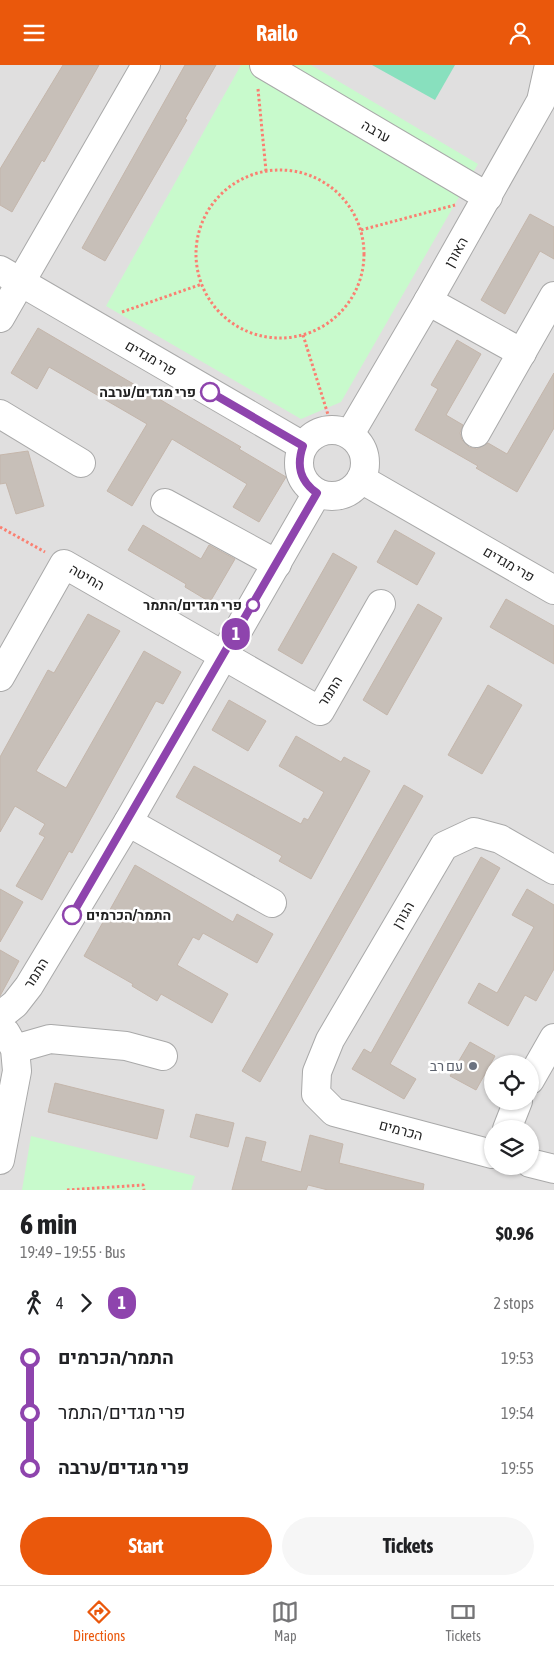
<!DOCTYPE html>
<meta charset="utf-8">
<style>
body{margin:0;font-family:"Asap Condensed",Heebo,sans-serif;background:#f6f6f6;color:#202124;height:100vh;display:flex;flex-direction:column;font-size:19px;white-space:nowrap}
*{box-sizing:border-box;margin:0}
p{font-size:16px;color:#757577}
.icon{flex:none;width:28px;height:28px;fill:none;stroke:currentColor;stroke-width:2;stroke-linecap:round;stroke-linejoin:round}
.map{position:relative;height:1125px;overflow:hidden}
.side{display:flex;flex-direction:column;background:#fff;flex:1}
.side>*{flex:none}
.badge{padding:0 10px;border-radius:16px;font-size:18px;line-height:32px}
.tools{position:absolute;left:484px;top:990px;display:grid;gap:10px}
.tools a{display:grid;place-items:center;width:55px;height:55px;border-radius:50%;background:#fff;box-shadow:0 1px 4px #0004;font-size:25px}
.map>.badge{position:absolute;translate:-50% -50%;box-shadow:0 0 0 2px #fff}
.legs{display:flex;align-items:center;gap:8px;height:55px;padding:0 20px;font-size:16px}
.legs p{margin-inline-start:auto}
.headline{display:flex;align-items:center;justify-content:space-between;height:85px;padding:0 20px}
h1{font-size:28px;font-weight:700;line-height:38px}
.button{display:flex;gap:10px;margin-top:auto;padding:10px 20px}
.button a{flex:1;height:58px;border-radius:30px;background:#ea580c;color:#fff;font-size:20px;font-weight:700;line-height:58px;text-align:center}
.button a+a{background:#f6f6f6;color:#202124}
ul{padding:0 20px;list-style:none}
li{display:flex;align-items:center;gap:18px;height:55px;font-size:19px}
li i{display:grid;place-items:center;width:8px;height:100%;margin:0 6px;background:currentColor}
li i::after{content:'';width:12px;height:12px;margin:-6px;border:4px solid;border-radius:50%;background:#fff}
li p{margin-inline-start:auto}
li:first-child i{background:linear-gradient(#0000 50%,currentColor 0)}
li:last-child i{background:linear-gradient(currentColor 50%,#0000 0)}
header{display:flex;justify-content:space-between;align-items:center;height:65px;padding:0 20px;background:#ea580c;color:#fff;font-size:22px;font-weight:700}
.tabs{display:flex;justify-content:space-around;align-items:center;height:70px;border-top:1px solid #e0e0e0;background:#fff;font-size:14px;color:#757577}
.tabs a{display:grid;justify-items:center;gap:2px}
.tabs .active{color:#ea580c}
.map>svg:first-child{display:block}
.residential{fill:#e0dfdf;fill-rule:evenodd}
.park{fill:#c8facc}
.pitch{fill:#88e0be}
.building{fill:#c7bfb8;stroke:#c4b6ab}
.lines{fill:none;stroke-linecap:round;stroke-linejoin:round}
.minor-casing{stroke:#a9a9a9;stroke-width:30}
.path{stroke:#fa8072;stroke-width:3;stroke-dasharray:2.5 2.5;stroke-linecap:butt}
.minor{stroke:#fff;stroke-width:28}
.line-1-casing{stroke:#fff;stroke-width:11}
.line-1{stroke:#8e44ad;stroke-width:8}
.stop-1-dot{fill:#fff;stroke:#8e44ad;stroke-width:2.5}
.worship-dot{fill:#6b7280;stroke:#fff;stroke-width:2}
.labels{text-anchor:middle;stroke-width:5;stroke-linejoin:round;paint-order:stroke}
.street-label{font-size:14px;fill:#222;stroke:#fff}
.stop-label{font-size:14px;font-weight:bold;fill:#222;stroke:#fff;text-anchor:end}
.worship-label{font-size:14px;fill:#5b616d;stroke:#fff;text-anchor:end}
</style>
<header><svg class="icon" aria-label="menu" viewBox="0 0 24 24"><path d="M4 6h16M4 12h16M4 18h16"/></svg>Railo<svg class="icon" aria-label="person" viewBox="0 0 24 24"><circle cx="12" cy="8" r="4"/><path d="M4 21q1-7 8-7t8 7"/></svg></header>
<div class="map">
<svg width="554" height="1125" viewBox="0 0 554 1125">
<rect width="100%" height="100%" fill="#f2efe9"/>
<path class="residential" d="M0,0H554V1125H0ZM492,999H530V1036H492ZM492,1064H530V1101H492Z"/>
<g class="park">
<polygon points="241,0 311,0 478,99 341,337 301,354 106,241"/>
<polygon points="31,1071 195,1111 191,1125 22,1125"/>
</g>
<polygon class="pitch" points="372,0 455,0 435,35"/>
<g class="building">
<polygon points="63,0 99,0 44,97 42,95 12,147 0,140 0,104"/>
<polygon points="185,0 216,0 185,54 187,55 105,196 82,183"/>
<polygon points="530,149 554,162 554,194 540,186 505,249 481,235"/>
<polygon points="38,263 241,382 239,384 286,412 259,457 233,442 247,419 172,374 132,441 107,426 147,359 49,302 37,324 11,308"/>
<polygon points="457,275 481,289 446,350 463,360 460,368 462,375 469,382 477,384 488,378 507,389 554,308 554,363 517,427 476,403 478,401 415,365 438,324 431,320"/>
<polygon points="28,386 44,441 16,449 6,418 0,419 0,390"/>
<polygon points="143,460 201,494 209,480 235,494 210,537 185,522 186,519 128,485"/>
<polygon points="395,465 435,488 417,520 377,497"/>
<polygon points="333,488 357,502 302,599 278,585"/>
<polygon points="506,534 554,561 554,599 490,562"/>
<polygon points="418,539 442,553 387,650 363,635"/>
<polygon points="88,549 120,566 36,706 66,723 144,586 181,607 163,639 156,636 72,788 69,786 42,835 16,821 45,772 39,769 45,759 15,741 0,767 0,692 48,605 54,608"/>
<polygon points="488,620 522,640 482,709 448,690"/>
<polygon points="229,635 266,656 248,686 212,665"/>
<polygon points="296,671 341,697 344,692 370,706 311,814 279,796 282,791 176,732 194,701 301,759 304,753 308,755 324,727 279,701"/>
<polygon points="404,720 423,731 260,1017 242,1006"/>
<polygon points="481,792 500,803 390,999 416,1014 404,1034 352,1004 364,984 371,988"/>
<polygon points="135,800 233,857 237,849 273,869 257,898 203,868 199,875 193,872 177,900 228,929 212,958 161,929 157,936 132,921 133,919 84,891"/>
<polygon points="0,824 23,837 0,877"/>
<polygon points="527,824 554,840 554,904 536,936 525,930 508,961 468,938 479,918 497,928 534,862 512,850"/>
<polygon points="0,885 19,896 0,931"/>
<polygon points="470,977 495,991 476,1025 450,1011"/>
<polygon points="55,1018 164,1045 157,1074 48,1047"/>
<polygon points="196,1049 234,1058 228,1082 190,1072"/>
<polygon points="310,1070 343,1079 339,1098 424,1119 423,1125 328,1125 308,1120 306,1125 232,1125 246,1072 266,1077 261,1096 301,1107"/>
</g>
<g class="lines">
<g class="minor-casing">
<g id="minor">
<polyline points="264,0 488,132"/>
<polyline points="0,205 303,381"/>
<polyline points="428,236 522,288"/>
<polyline points="0,253 146,0"/>
<polyline points="0,349 81,398"/>
<circle cx="332" cy="398" r="33"/>
<polyline points="476,368 554,231"/>
<polyline points="350,369 428,236 541,36 549,0"/>
<polyline points="361,414 554,525"/>
<polyline points="165,438 277,499"/>
<polyline points="0,612 64,499 320,646 381,539"/>
<polyline points="128,757 272,838"/>
<polyline points="0,951 15,939 29,921 128,757 317,428"/>
<polyline points="15,984 50,974 126,981 163,991"/>
<polyline points="530,1015 554,973"/>
<polyline points="507,1064 518,1036"/>
<polyline points="492,1089 334,1047 316,1029 317,1007 330,975 444,781 474,767 500,774 554,805"/>
<polyline points="0,1095 17,1006 15,984 6,968"/>
<polyline points="530,1098 554,1104"/>
</g>
</g>
<g class="path">
<polyline points="258,24 266,106"/>
<circle cx="280" cy="189" r="84"/>
<polyline points="361,165 455,140"/>
<polyline points="122,247 202,219"/>
<polyline points="303,270 330,356"/>
<polyline points="0,462 45,487"/>
<polyline points="67,1125 143,1120 144,1125"/>
</g>
<use href="#minor" class="minor"/>
</g>
<g class="lines">
<g class="line-1-casing">
<path id="line-1" d="M72,850L317,428C300,416 296,401 303,381L210,327"/>
</g>
<use href="#line-1" class="line-1"/>
</g>
<g class="stop-1-dot">
<circle cx="210" cy="327" r="9"/>
<circle cx="253" cy="540" r="6"/>
<circle cx="72" cy="850" r="9"/>
</g>
<circle class="worship-dot" cx="473" cy="1001" r="5"/>
<g class="labels">
<g class="street-label">
<text transform="translate(376 66) rotate(30)" y="5">ערבה</text>
<text transform="translate(456 187) rotate(-60)" y="5">האורן</text>
<text transform="translate(151 293) rotate(30)" y="5">פרי מגדים</text>
<text transform="translate(509 499) rotate(30)" y="5">פרי מגדים</text>
<text transform="translate(87 512) rotate(30)" y="5">החיטה</text>
<text transform="translate(330 626) rotate(-58)" y="5">התמר</text>
<text transform="translate(403 850) rotate(-59)" y="5">הגורן</text>
<text transform="translate(36 908) rotate(-58)" y="5">התמר</text>
<text transform="translate(401 1065) rotate(15)" y="5">הכרמים</text>
</g>
<g class="stop-label">
<text x="196" y="332">פרי מגדים/ערבה</text>
<text x="242" y="545">פרי מגדים/התמר</text>
<text x="86" y="855" text-anchor="start">התמר/הכרמים</text>
</g>
<g class="worship-label">
<text x="463" y="1006">עם רב</text>
</g>
</g>
</svg>
<div class="tools">
<a><svg class="icon" aria-label="locate" viewBox="0 0 24 24"><circle cx="12" cy="12" r="6"/><path d="M12 2v4M12 18v4M2 12h4M18 12h4"/></svg></a>
<a><svg class="icon" aria-label="layers" viewBox="0 0 24 24"><path d="M12 4l9 5-9 5-9-5zM3 14l9 5 9-5"/></svg></a>
</div>
<b class="badge" style="left:236px;top:569px;background:#8e44ad;color:#fff">1</b>
</div>
<section class="side">
<div class="headline"><div><h1>6 min</h1><p>19:49 – 19:55 · Bus</p></div><b>$0.96</b></div>
<div class="legs"><svg class="icon" aria-label="walk" viewBox="0 0 24 24"><circle cx="13" cy="4" r="2"/><path d="M13 8l-2 6 4 7M11 14l-3 7M7 12l3-4h3l4 4"/></svg>4<svg class="icon" aria-label="forward" viewBox="0 0 24 24"><path d="M9 5l7 7-7 7"/></svg><b class="badge" style="background:#8e44ad;color:#fff">1</b><p>2 stops</p></div>
<ul>
<li><i style="color:#8e44ad"></i><b>התמר/הכרמים</b><p>19:53</p></li>
<li><i style="color:#8e44ad"></i><span>פרי מגדים/התמר</span><p>19:54</p></li>
<li><i style="color:#8e44ad"></i><b>פרי מגדים/ערבה</b><p>19:55</p></li>
</ul>
<div class="button"><a>Start</a><a>Tickets</a></div>
</section>
<nav class="tabs">
<a class="active"><svg class="icon" aria-label="directions" viewBox="0 0 24 24"><path d="M12 3l9 9-9 9-9-9zM9 14v-3h6M13 9l2 2-2 2"/></svg>Directions</a>
<a><svg class="icon" aria-label="map" viewBox="0 0 24 24"><path d="M3 6l6-2 6 2 6-2v14l-6 2-6-2-6 2zM9 4v14M15 6v14"/></svg>Map</a>
<a><svg class="icon" aria-label="tickets" viewBox="0 0 24 24"><path d="M3 7h18v10H3zM15 7v10"/></svg>Tickets</a>
</nav>
